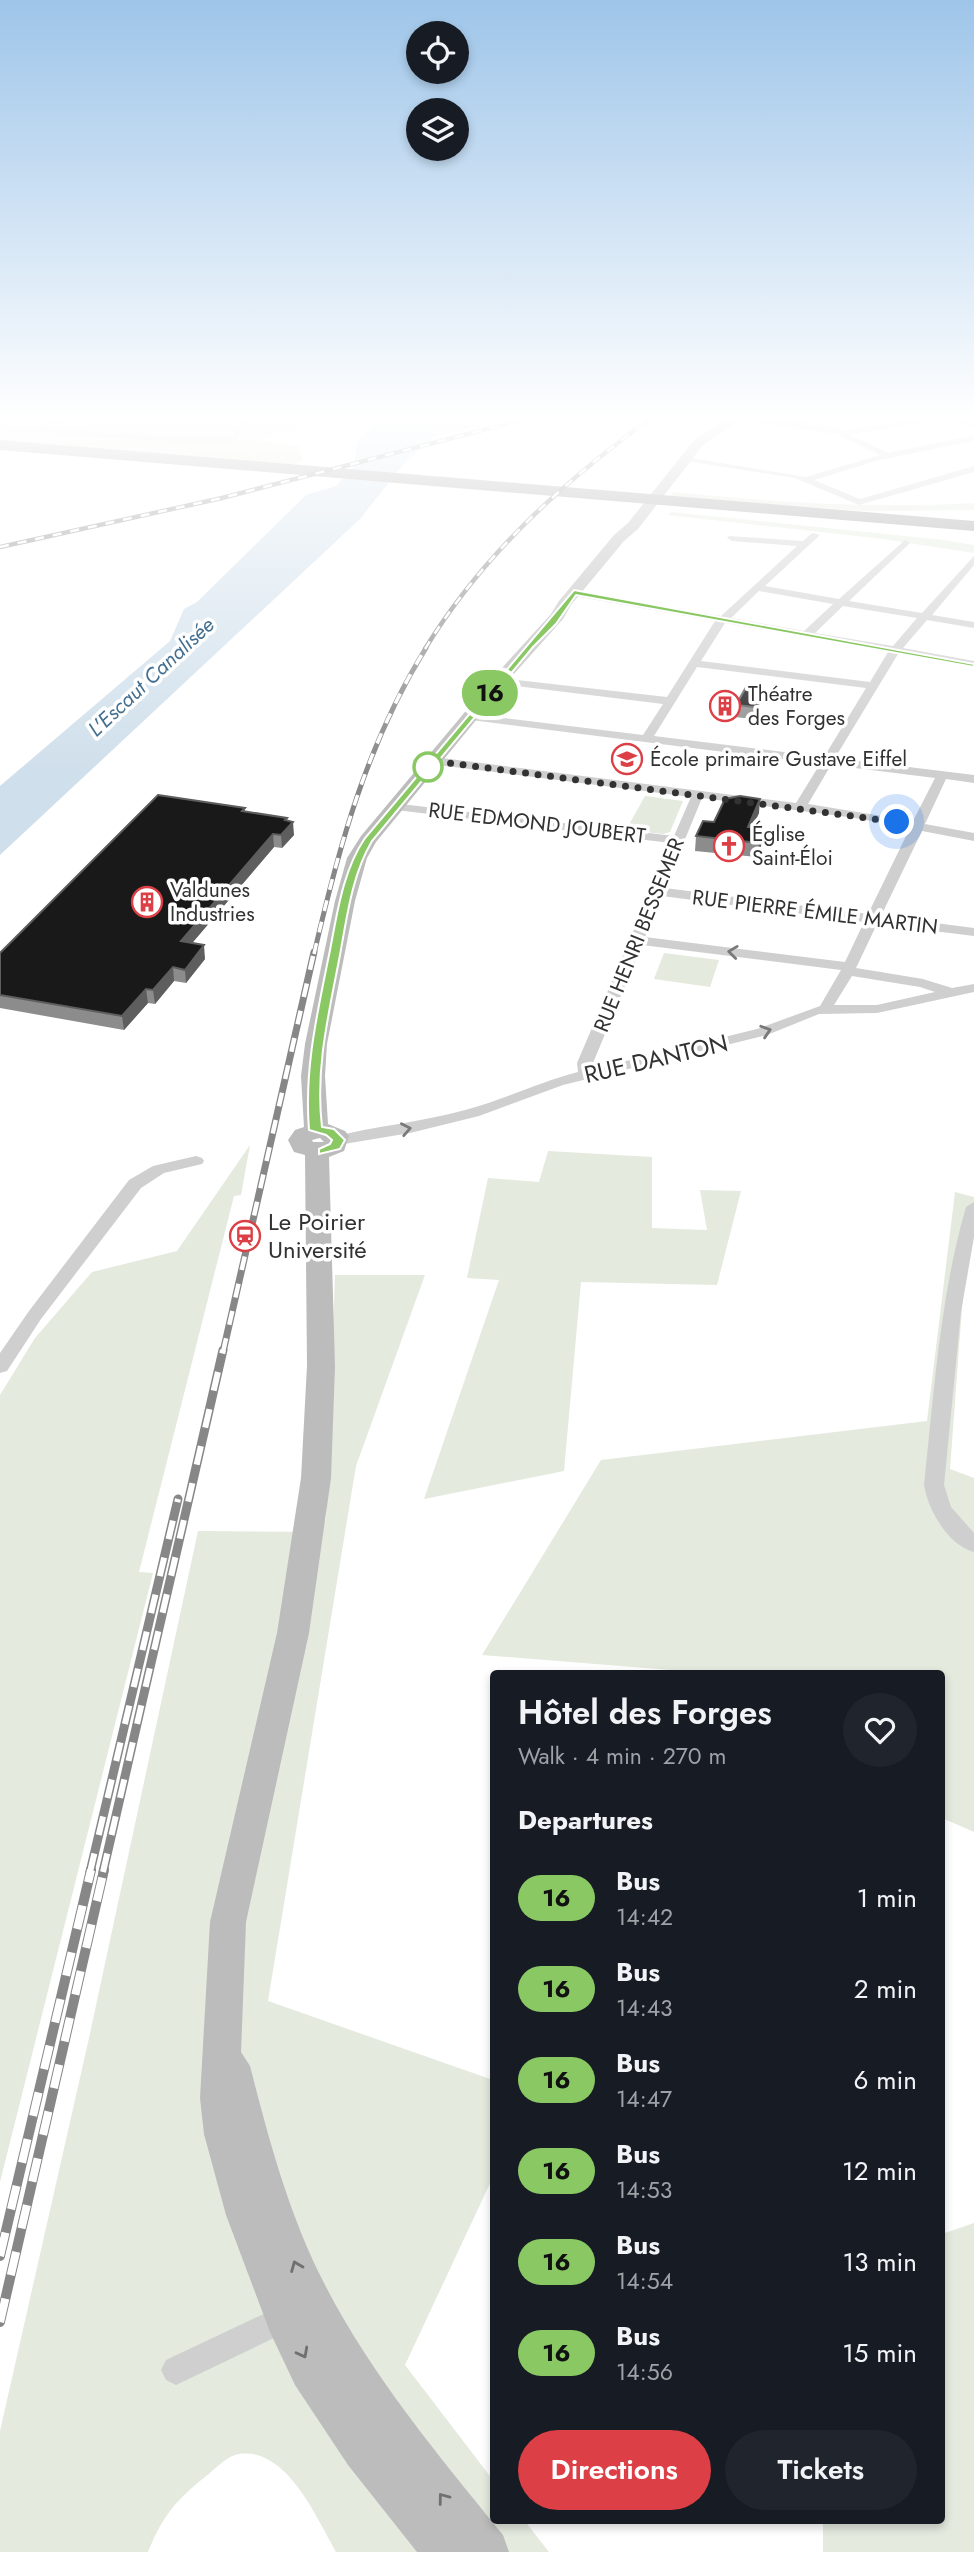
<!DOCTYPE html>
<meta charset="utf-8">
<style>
body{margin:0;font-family:Jost,sans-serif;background:#20242c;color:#f1f3f6;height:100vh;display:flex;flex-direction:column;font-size:26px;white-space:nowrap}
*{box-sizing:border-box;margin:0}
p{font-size:23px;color:#9ea1a6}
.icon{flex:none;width:38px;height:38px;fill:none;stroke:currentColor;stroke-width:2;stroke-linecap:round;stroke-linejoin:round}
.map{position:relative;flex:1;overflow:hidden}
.sheet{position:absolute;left:490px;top:1670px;width:455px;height:854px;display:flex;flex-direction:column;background:#171b24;border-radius:7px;box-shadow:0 4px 10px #0003}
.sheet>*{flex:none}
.badge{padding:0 14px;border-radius:23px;font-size:24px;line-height:46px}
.tools{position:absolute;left:406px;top:21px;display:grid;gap:14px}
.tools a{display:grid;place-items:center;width:63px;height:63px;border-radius:50%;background:#171b24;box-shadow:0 4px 10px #0003;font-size:35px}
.you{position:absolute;width:35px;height:35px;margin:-18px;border:5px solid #fff;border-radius:50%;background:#1a73e8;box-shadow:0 0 0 10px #1a73e833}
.map>.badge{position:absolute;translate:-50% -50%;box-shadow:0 0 0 4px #fff}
h2{padding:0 28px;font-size:26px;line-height:63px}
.round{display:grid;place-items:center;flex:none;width:74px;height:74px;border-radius:37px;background:#20242c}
.headline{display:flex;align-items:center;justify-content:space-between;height:119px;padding:0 28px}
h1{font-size:33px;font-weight:600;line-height:52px}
.action{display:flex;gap:14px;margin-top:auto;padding:14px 28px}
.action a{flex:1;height:80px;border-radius:42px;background:#dc4046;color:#fff;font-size:28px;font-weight:600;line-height:80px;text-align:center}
.action a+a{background:#20242c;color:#f1f3f6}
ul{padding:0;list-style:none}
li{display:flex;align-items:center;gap:21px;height:91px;padding:0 28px}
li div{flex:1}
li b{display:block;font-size:26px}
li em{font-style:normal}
li .badge{min-width:77px;font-weight:700;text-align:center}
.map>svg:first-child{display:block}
.green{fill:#e4eade}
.water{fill:#cfdfeb}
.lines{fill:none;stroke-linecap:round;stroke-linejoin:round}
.street{fill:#cfcfcf;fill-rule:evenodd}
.secondary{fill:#bcbcbc;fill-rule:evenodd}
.highway{fill:#999;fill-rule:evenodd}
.rail-far4-casing{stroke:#878787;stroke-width:4.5}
.rail-far3-casing{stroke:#878787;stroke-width:5}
.rail-far2-casing{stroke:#878787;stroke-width:7}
.rail-far1-casing{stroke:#878787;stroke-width:9}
.rail-casing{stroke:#878787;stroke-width:10}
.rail-far4{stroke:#fff;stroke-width:2.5;stroke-dasharray:9;stroke-linecap:butt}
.rail-far3{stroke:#fff;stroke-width:3.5;stroke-dasharray:11;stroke-linecap:butt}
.rail-far2{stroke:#fff;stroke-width:4.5;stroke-dasharray:14;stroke-linecap:butt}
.rail-far1{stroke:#fff;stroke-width:6;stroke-dasharray:19;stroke-linecap:butt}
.rail{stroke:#fff;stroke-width:8;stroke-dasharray:24;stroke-linecap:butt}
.wall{fill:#8c8c8c}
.shaded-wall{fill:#5e5e5e}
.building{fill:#191919;stroke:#5e5e5e;stroke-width:2}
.oneway{stroke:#797979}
.oneway2{stroke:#707070}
.line{fill:#8ac864;stroke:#fff;stroke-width:2}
.walk{stroke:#323232;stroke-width:7;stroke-dasharray:0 12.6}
.stop-dot{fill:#fff;stroke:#8ac864;stroke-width:3.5}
.labels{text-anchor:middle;stroke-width:7;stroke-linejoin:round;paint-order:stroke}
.far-water-label{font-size:21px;font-style:italic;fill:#436f90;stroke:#fff}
.far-poi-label{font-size:21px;fill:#323232;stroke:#fff;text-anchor:start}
.far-street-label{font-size:21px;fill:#323232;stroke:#fff}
.street-label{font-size:24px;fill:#323232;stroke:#fff}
.poi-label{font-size:24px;fill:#323232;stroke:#fff;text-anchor:start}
</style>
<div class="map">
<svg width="974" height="2552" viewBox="0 0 974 2552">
<rect width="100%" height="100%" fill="#fff"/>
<g class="green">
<polygon points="42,416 323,416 294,433 276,433 261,441 299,446 303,460 290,466 0,440 0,422 14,423"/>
<polygon points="456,416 522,416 430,438"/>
<path d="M672,492C772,502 874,509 974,503V510L866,511L670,497Z"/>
<polygon points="671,512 944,540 974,545 974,553 883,539 668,515"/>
<polygon points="645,796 683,801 670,832 663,834 626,830"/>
<polygon points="664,953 719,960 710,987 654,979"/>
<polygon points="250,1145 241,1195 234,1196 139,1572 153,1573 0,2182 0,1395 35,1338 92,1272 177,1251"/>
<polygon points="548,1151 652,1157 652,1228 707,1230 700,1190 741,1191 717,1285 581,1282 564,1471 424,1499 499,1280 467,1278 488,1178 539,1182"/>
<polygon points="955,1192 974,1197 974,1236 964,1281 950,1469 974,1478 974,1832 942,1818 942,1673 708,1673 482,1655 601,1460 927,1421"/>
<path d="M335,1275H425L356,1466L268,2001L493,2080V2177L405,2365L493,2480L494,2520H524L549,2552H336C317,2519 285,2442 235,2455C225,2458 214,2470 205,2477C176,2500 162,2517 148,2552H0V2431L89,2038L198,1531L321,1532L326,1518Z"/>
<polygon points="974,2223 974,2552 823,2552 823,2520 942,2520 942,2234"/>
</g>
<polygon class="water" points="381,416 456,416 402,466 360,519 0,855 0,786 170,641 184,609 197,602 306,495 336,486 354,467 357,441"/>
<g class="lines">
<g class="street">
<polygon points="64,416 75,416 49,429 186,437 232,437 246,416 254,416 234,442 186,443 12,431 8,429 12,427 38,428"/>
<polygon points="763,416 822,424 842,431 935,416 960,416 974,423 974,428 951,418 850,435 889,453 974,435 974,441 879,460 814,480 860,499 974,466 974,472 859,505 795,478 680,460 684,457 806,477 880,455 836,434 757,423 757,419"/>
<path d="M812,533L820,535L765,586L839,599L905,540L910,543L908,545L849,601L922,613L974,556V565L932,615L974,622V628L927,620L903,648L974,661V667L898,654L835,758L974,775V783L946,779L925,824L974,833V841L922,831L881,916L974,928V936L877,924L856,968L923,979L952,988L974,984V992L877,1013L819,1014L767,1035L563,1085L479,1116L410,1133L338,1145L332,1143L330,1140L332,1137C376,1126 421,1122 465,1110C504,1100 539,1082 578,1072L577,1063L671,843L396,810L392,809V803L674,836L691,797L430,764L428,761L434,757L796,803L820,764L471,720L465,717L471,714L643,735L663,704L500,684L494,681L500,678L667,697L715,621L574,596L570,595V591L721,616L797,546L732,541L727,538L729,536L803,541ZM759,591L833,604L804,631L731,618ZM843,606L917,618L893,646L815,633ZM725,623L888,652L870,682L701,661ZM697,667L866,688L824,757L654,736ZM831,765L935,778L913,821L808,804ZM702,798L855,818L910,828L868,914L665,888ZM662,896L864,922L845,962L645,937ZM642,945L841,970L820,1006L757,1029L593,1069V1063ZM852,976L920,987L935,992L877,1005H834Z"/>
<polygon points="196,1156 202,1158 204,1161 202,1164 164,1173 141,1188 41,1319 7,1371 0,1373 0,1353 29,1311 129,1180 153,1166"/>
<path d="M974,1202V1237L961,1312L944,1485L951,1507L974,1533V1552C948,1545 928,1510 924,1485C934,1392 940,1297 966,1207Z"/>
<polygon points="287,2303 297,2307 301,2317 297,2327 176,2385 166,2380 161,2370 166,2360"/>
</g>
<path class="secondary" d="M732,416H746L703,445L638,529L624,541L571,605L563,619L513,675L376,842L367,858L355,901L327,1044L325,1076L328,1124L345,1131L349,1136L344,1151L329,1157L335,1366L331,1478L309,1633L246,1922L241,2052L250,2066C269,2140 289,2215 324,2283C371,2375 438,2455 503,2535L509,2552H417L348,2465L295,2385L270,2332L226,2215L204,2134L200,2098L210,1922L277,1633L301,1478L307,1366L305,1155L294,1152L288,1140L295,1130L304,1127L301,1076L305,1044L335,901L347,858L361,836L501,669L551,614L559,601L614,535L628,523L695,439ZM320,1138L324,1142H313L312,1140Z"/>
<polygon class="highway" points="0,440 974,521 974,531 0,450"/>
<g class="rail-far4-casing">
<g id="rail-far4">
<polyline points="0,547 222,498 537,416"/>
<path d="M425,649C483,554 564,481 654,416"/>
</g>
</g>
<g class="rail-far3-casing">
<path id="rail-far3" d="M314,954C339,846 367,743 426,648"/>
</g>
<g class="rail-far2-casing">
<polyline id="rail-far2" points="223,1352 314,952"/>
</g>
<g class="rail-far1-casing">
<g id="rail-far1">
<polyline points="90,1872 178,1499"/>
<polyline points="103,1872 223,1350"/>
</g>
</g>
<g class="rail-casing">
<g id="rail">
<polyline points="0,2256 91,1870"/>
<polyline points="0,2322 104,1870"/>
</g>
</g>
<use href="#rail-far4" class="rail-far4"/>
<use href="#rail-far3" class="rail-far3"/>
<use href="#rail-far2" class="rail-far2"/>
<use href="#rail-far1" class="rail-far1"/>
<use href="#rail" class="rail"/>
</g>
<g class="wall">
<polygon points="761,701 752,719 735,717 736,705"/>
<polygon points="245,808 245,812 288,821 294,835 282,848 274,847 192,943 205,959 186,983 174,981 155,1004 148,1003 124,1030 0,1008 0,953"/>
<polygon points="759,813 752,827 764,829 762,843 757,857 695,851 696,836 714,822"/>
</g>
<g class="shaded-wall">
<polygon points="762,689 761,701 752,719 754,707"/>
<polygon points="760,799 759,813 746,841 748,827"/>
<polygon points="287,818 288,827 293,822 294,835 282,848 281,835 285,820"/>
<polygon points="764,829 762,843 757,857 759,843"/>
<polygon points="273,834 274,847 182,955 181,941"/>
<polygon points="204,945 205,959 186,983 185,970"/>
<polygon points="173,967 174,981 155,1004 153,990"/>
<polygon points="146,989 148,1003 124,1030 122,1016"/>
</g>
<g class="building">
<polygon points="746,687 762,689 754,707 736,705"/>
<polygon points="158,795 245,808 242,811 287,818 285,820 293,822 281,835 273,834 181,941 204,945 185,970 173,967 153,990 146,989 122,1016 0,995 0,953"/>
<polygon points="740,796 760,799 748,827 764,829 759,843 696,836 703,821 714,822 725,799"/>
</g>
<defs><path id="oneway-chevron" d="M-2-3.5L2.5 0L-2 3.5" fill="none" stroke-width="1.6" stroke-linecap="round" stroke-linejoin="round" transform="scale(1.75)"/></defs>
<g class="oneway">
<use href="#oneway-chevron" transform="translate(733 952) rotate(-173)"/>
<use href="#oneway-chevron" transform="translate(766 1031) rotate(-18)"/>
<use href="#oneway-chevron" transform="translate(406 1129) rotate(-11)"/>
</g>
<g class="oneway2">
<use href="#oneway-chevron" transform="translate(296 2266) rotate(-112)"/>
<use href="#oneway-chevron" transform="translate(303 2353) rotate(62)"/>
<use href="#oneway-chevron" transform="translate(443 2498) rotate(-127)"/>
</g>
<linearGradient id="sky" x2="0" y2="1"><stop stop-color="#9ec5e9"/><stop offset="0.54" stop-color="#fff"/><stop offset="1" stop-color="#fff" stop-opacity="0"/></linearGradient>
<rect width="974" height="773" fill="url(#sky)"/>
<path class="line" d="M574,590L974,664V667L576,595L556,624L533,647L372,841C352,875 347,917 340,955C329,1013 315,1068 322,1127L334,1129L345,1140L340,1149L319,1154V1149L330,1144L332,1140L326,1135L309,1130C304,1070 317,1014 329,955C337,915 342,872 365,838Z"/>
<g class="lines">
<polyline class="walk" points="428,767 434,761 897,822"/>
</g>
<defs>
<g id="building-ring" transform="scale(1.575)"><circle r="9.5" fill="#fff" stroke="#dc4046" stroke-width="1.5"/><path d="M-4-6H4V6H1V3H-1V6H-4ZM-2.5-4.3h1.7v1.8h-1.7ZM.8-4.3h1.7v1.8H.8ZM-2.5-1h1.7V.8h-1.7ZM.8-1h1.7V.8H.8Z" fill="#dc4046"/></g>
<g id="school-ring" transform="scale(1.575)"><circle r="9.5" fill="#fff" stroke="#dc4046" stroke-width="1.5"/><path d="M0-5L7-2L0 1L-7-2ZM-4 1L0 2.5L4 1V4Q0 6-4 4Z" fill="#dc4046"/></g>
<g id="church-ring" transform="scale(1.575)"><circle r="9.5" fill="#fff" stroke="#dc4046" stroke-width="1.5"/><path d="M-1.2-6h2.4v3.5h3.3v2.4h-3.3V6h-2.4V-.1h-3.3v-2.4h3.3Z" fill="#dc4046"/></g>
<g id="station-ring" transform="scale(1.575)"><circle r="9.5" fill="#fff" stroke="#dc4046" stroke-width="1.5"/><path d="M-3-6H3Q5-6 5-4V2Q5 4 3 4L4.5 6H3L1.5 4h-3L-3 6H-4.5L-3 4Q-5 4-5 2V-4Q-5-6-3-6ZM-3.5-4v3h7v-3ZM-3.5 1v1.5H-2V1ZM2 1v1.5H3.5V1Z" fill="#dc4046"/></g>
</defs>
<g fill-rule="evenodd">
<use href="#building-ring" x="725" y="706"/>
<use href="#school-ring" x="627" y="759"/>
<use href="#church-ring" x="729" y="846"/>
<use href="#building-ring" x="147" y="902"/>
<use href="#station-ring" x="245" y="1236"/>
</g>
<circle class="stop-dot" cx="428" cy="767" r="14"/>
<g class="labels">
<g class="far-water-label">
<text transform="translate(151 677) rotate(-43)" y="7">L'Escaut Canalisée</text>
</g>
<g class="far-poi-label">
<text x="748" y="701">Théatre<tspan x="748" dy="24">des Forges</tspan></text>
<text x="650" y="766">École primaire Gustave Eiffel</text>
<text x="752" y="841">Église<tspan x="752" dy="24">Saint-Éloi</tspan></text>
<text x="170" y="897">Valdunes<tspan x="170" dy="24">Industries</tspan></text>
</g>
<g class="far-street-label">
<text transform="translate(537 823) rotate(7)" y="7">RUE EDMOND JOUBERT</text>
<text transform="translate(815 912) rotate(7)" y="7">RUE PIERRE ÉMILE MARTIN</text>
<text transform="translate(639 935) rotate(-68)" y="7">RUE HENRI BESSEMER</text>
</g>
<g class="street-label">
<text transform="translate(656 1059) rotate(-13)" y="8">RUE DANTON</text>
</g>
<g class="poi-label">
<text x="268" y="1230">Le Poirier<tspan x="268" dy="28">Université</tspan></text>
</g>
</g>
</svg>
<div class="tools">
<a><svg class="icon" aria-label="locate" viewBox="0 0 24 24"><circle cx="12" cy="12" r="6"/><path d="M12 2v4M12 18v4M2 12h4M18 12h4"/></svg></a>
<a><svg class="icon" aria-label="layers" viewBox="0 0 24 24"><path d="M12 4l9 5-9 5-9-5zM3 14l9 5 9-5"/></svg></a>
</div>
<div class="you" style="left:897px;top:822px"></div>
<b class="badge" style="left:490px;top:693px;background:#8ac864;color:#111">16</b>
<section class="sheet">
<div class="headline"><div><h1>Hôtel des Forges</h1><p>Walk · 4 min · 270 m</p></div><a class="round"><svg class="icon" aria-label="heart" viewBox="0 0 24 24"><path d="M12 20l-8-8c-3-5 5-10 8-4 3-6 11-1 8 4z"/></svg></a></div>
<h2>Departures</h2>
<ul>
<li><span class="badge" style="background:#8ac864;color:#111">16</span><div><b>Bus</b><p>14:42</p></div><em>1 min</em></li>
<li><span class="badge" style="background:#8ac864;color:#111">16</span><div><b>Bus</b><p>14:43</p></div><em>2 min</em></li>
<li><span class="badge" style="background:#8ac864;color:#111">16</span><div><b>Bus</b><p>14:47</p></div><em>6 min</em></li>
<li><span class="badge" style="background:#8ac864;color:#111">16</span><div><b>Bus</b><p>14:53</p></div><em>12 min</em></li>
<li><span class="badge" style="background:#8ac864;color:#111">16</span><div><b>Bus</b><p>14:54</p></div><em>13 min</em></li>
<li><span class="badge" style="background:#8ac864;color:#111">16</span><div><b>Bus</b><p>14:56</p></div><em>15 min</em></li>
</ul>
<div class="action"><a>Directions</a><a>Tickets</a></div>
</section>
</div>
